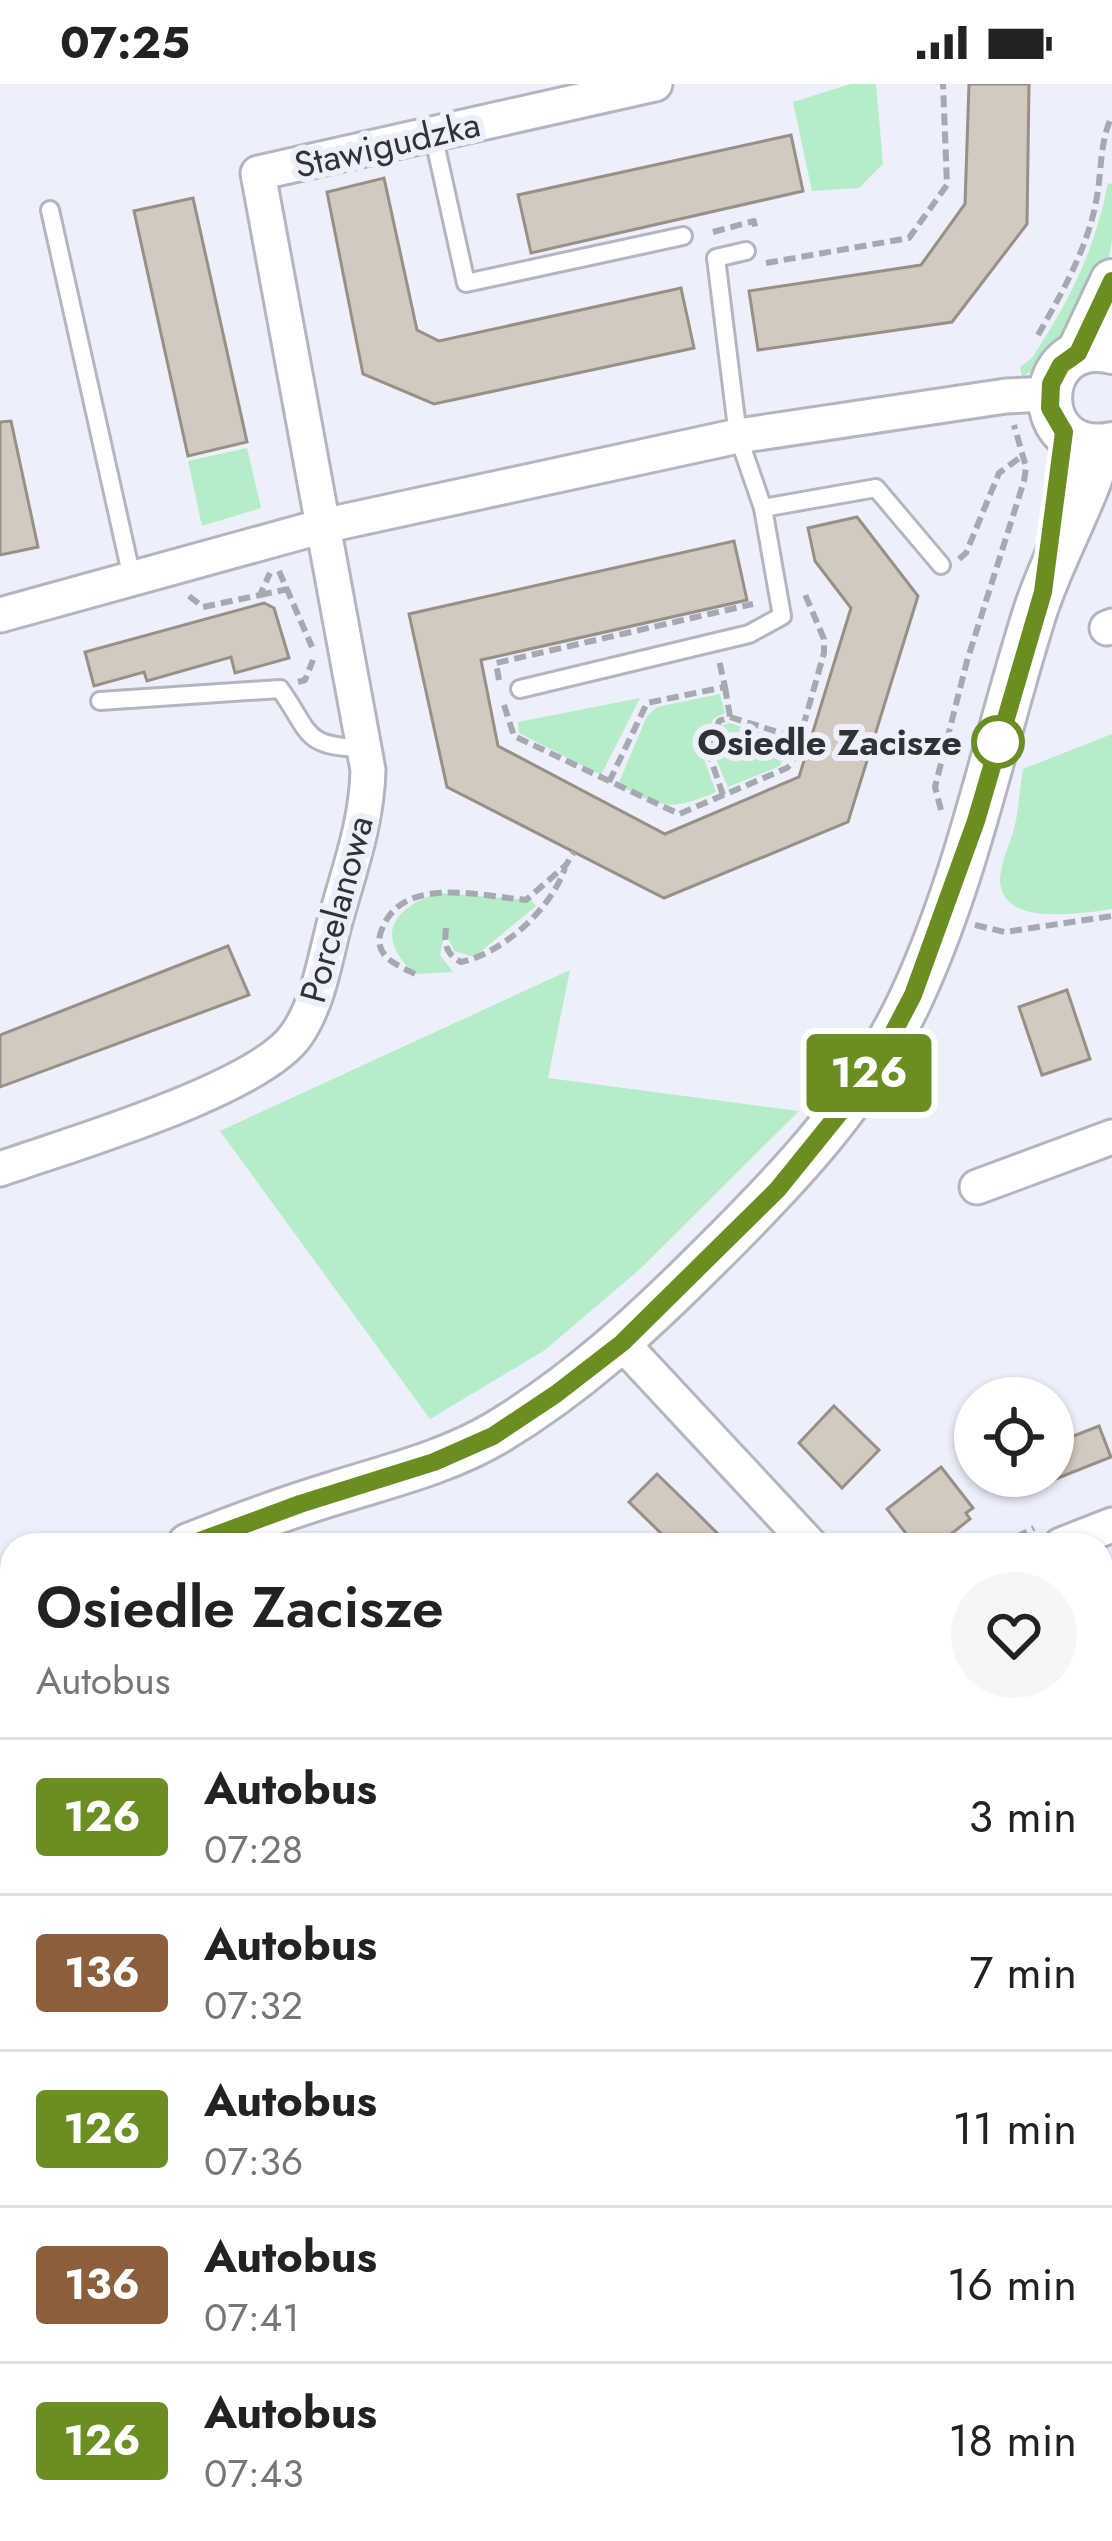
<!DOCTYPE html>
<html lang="pl">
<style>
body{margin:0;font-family:Jost,sans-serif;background:#f6f6f6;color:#222;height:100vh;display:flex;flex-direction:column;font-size:45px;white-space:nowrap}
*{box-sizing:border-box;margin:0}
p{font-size:39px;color:#767676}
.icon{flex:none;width:66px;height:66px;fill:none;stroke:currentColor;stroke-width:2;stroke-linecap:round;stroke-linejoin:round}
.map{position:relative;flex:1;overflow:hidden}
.sheet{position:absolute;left:0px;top:1449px;width:1113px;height:1008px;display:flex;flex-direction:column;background:#fff;border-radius:36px 36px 0 0;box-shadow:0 3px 9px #0004}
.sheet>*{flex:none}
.badge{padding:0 24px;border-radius:9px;font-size:42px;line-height:78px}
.fabs{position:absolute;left:954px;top:1293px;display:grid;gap:24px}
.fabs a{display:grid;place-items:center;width:120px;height:120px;border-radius:50%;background:#fff;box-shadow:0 3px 9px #0004;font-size:60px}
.map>.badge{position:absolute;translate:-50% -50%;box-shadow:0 0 0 6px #fff}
.round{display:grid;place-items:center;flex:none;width:126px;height:126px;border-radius:63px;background:#f6f6f6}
.head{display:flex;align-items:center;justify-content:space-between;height:204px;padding:0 36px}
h1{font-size:57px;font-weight:600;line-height:90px}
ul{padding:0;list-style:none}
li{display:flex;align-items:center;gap:36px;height:156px;padding:0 36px;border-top:3px solid #e0e0e0}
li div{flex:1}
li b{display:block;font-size:45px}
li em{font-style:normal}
li .badge{min-width:132px;font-weight:700;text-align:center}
.status{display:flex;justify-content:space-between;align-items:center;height:84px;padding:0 60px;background:#fff;direction:ltr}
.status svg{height:33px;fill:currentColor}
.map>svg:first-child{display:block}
.green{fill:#b4edc7}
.building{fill:#d2c9c0;stroke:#988f87;stroke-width:3}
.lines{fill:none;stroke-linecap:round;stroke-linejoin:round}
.service-casing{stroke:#b3b5c1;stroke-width:22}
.minor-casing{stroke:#b3b5c1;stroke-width:39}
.tertiary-casing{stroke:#b3b5c1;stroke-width:48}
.path{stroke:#a7a9b2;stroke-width:6;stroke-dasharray:12 6;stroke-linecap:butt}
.service{stroke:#fff;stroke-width:16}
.minor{stroke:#fff;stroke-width:33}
.tertiary{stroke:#fff;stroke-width:42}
.line-casing{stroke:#fff;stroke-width:27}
.line{stroke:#6b8e23;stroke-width:18}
.stop-dot{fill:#fff;stroke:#6b8e23;stroke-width:6}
.labels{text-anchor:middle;stroke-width:12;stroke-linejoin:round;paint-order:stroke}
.street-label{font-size:36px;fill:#313236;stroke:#edeffb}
.stop-label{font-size:36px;font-weight:bold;fill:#313236;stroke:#edeffb;text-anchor:end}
</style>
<div class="status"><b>07:25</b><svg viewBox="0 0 49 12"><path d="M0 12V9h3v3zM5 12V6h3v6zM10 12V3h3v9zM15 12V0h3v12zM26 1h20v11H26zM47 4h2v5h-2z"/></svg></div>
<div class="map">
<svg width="1112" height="2457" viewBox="0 0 1112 2457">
<rect width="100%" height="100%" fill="#edeffb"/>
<g class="green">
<polygon points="851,0 876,0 883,80 859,104 812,107 793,18"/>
<path d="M1108,99L1112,100C1112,118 1112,138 1112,156C1107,199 1061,274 1022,293L1020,283L1032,274C1069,218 1095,166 1108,99Z"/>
<polygon points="247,364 261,424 202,442 188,377"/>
<path d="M720,610L725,629L713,635L701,667L716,708C669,728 662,723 618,701L647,632L657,623Z"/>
<polygon points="640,614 601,691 519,649 518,638"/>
<polygon points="729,639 789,657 780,682 728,703 712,666 719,643"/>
<path d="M1112,650V825C1083,829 999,844 1000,795C1001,777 1011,758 1015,741C1019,723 1020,703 1023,685Z"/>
<path d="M439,809L531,816L536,822L474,873L454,867L445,846L440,871L453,888L415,890C375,854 390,824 439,809Z"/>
<polygon points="570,886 548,994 799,1027 640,1185 545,1266 430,1335 220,1047"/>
<polygon points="12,1637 12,2104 0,2107 0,1652"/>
<polygon points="150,2445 530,2445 533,2457 152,2457"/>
</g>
<g class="building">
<polygon points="969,0 1029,0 1027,140 952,238 758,266 749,207 921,181 965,120"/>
<polygon points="791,51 803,107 531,169 518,111"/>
<polygon points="384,94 417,246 439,257 681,204 694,264 434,320 363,290 327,108"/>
<polygon points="193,114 247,358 188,372 134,127"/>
<polygon points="11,337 38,463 0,471 0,338"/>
<polygon points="857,433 918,512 848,738 664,814 447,703 409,530 734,457 747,516 481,576 498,662 665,750 799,693 851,524 815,477 808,444"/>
<polygon points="264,519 274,524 289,574 235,589 231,573 147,597 144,588 94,602 85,568"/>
<polygon points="228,862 249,911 0,1003 0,951"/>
<polygon points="1067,906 1090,975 1042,991 1019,923"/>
<polygon points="834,1322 879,1366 842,1404 799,1359"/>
<polygon points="1099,1342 1111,1373 1053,1396 1053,1360"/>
<polygon points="941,1383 973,1424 966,1429 970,1435 937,1461 915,1461 887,1425"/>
<polygon points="657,1390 693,1425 729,1461 673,1461 629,1418"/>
</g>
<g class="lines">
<g class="service-casing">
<g id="service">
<polyline points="433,50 466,199 683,152"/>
<polyline points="50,126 132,494"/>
<polyline points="763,424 876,404 941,481"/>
<polyline points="520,605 749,550 782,532 763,424 738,352 716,174 746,167"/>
<path d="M100,617L280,605C311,648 302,663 363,664"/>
</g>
</g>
<g class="minor-casing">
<g id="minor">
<polyline points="0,531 323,442 738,352 1006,312 1049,310"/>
<polyline points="1107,544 1112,542"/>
<path d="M0,1085C68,1061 261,1005 297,950C319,918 325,874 335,837C349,787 367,738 368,686L258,89L655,0"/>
<polyline points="977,1103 1112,1053"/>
<polyline points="622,1259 810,1461"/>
<polyline points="1061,1461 1112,1441"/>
<polyline points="1101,2006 1112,2030"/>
<polyline points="1101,2070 1112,2064"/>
</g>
</g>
<g class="tertiary-casing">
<g id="tertiary">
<path d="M1112,268C1031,249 1028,377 1112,360"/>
<polyline points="1078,269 1112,197"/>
<path d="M189,1461C237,1442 285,1424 335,1409C389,1392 447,1378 496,1349C576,1301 641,1241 706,1176C786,1097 865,1015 912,912C968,791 994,658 1034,531C1052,473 1085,420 1101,362"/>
<polyline points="0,1603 12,1588"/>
</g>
</g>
<g class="path">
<polyline points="713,148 754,137 756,148"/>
<polyline points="766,179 909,154 947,101 943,0"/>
<path d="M1038,251C1062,209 1087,165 1096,118C1102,89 1099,59 1112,32"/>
<polyline points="959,475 966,469 999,389 1022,372"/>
<polyline points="279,487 312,563"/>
<polyline points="260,511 288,505"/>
<polyline points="189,512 203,523 260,511 270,489"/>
<polyline points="499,596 496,579 753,520"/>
<polyline points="298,598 305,596 313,576"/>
<polyline points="725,603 730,633"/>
<polyline points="504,621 514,652 679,730 787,684 793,678 824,569 824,555 804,508"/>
<polyline points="609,698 647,619 725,603 719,576"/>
<polyline points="723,711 708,667 719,637 730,633 800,655"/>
<polyline points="941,726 935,703 967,577 1024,397 1026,383 1014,341"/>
<polyline points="975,841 1005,848 1112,832"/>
<path d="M446,844C444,861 446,870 461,878C503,869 551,825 565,784"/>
<path d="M415,890C399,882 375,873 380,851C397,789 480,812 526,816L566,781L574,768"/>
<polyline points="1000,1461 1034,1444"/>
<polyline points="0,2272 7,2312 0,2376"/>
<polyline points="0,2435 2,2457"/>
<polyline points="128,2445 129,2457"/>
<polyline points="543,2445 546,2457"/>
</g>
<use href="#service" class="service"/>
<use href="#minor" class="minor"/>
<use href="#tertiary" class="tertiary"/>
</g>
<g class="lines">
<g class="line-casing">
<polyline id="line" points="189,1461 300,1420 434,1378 493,1352 556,1310 622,1259 778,1105 854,1011 880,974 913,911 976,737 1043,508 1064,348 1050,324 1051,300 1061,281 1078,269 1112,197"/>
</g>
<use href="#line" class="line"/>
</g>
<circle class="stop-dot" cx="998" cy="658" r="24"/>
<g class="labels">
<g class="street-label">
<text transform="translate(387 60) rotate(-13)" y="13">Stawigudzka</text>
<text transform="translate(336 825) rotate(-75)" y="13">Porcelanowa</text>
</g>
<g class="stop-label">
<text x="962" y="671">Osiedle Zacisze</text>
</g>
</g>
</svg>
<div class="fabs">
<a><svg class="icon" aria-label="locate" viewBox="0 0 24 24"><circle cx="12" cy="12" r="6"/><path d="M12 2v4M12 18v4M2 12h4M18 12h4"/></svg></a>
</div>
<b class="badge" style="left:869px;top:989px;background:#6b8e23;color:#fff">126</b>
<section class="sheet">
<div class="head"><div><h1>Osiedle Zacisze</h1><p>Autobus</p></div><a class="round"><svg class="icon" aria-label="heart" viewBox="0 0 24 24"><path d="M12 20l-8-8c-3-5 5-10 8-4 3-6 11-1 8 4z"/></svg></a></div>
<ul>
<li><span class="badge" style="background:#6b8e23;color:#fff">126</span><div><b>Autobus</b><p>07:28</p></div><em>3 min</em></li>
<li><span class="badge" style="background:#8b5e3c;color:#fff">136</span><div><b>Autobus</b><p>07:32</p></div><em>7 min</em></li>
<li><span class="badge" style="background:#6b8e23;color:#fff">126</span><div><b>Autobus</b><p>07:36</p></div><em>11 min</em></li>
<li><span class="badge" style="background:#8b5e3c;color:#fff">136</span><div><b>Autobus</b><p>07:41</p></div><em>16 min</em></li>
<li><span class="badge" style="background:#6b8e23;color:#fff">126</span><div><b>Autobus</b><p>07:43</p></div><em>18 min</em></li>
</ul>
</section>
</div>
